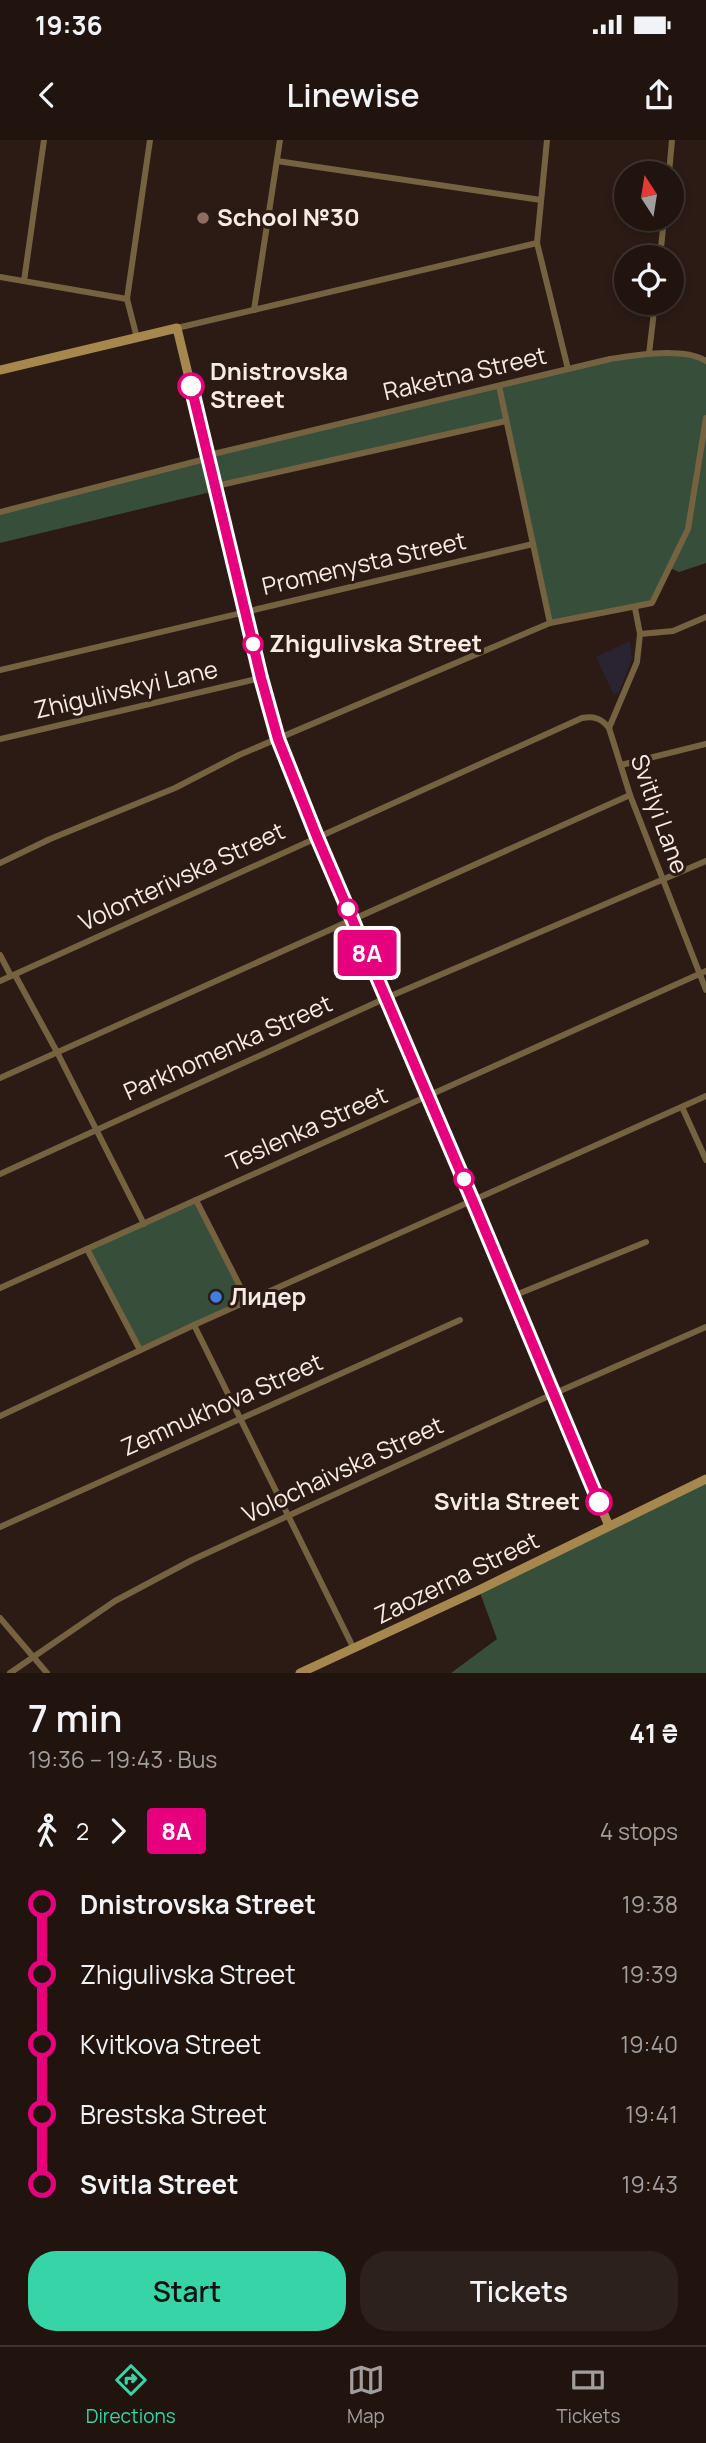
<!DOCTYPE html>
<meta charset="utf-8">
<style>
body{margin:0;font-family:Manrope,sans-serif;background:#2d211d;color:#f1f3f6;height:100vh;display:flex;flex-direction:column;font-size:26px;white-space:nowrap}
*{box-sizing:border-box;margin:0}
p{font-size:23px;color:#a29e9e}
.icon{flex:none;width:38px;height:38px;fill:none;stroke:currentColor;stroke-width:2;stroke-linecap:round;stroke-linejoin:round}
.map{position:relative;height:1533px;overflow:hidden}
.panel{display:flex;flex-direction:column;background:#21140f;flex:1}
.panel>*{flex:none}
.badge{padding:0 14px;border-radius:5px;font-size:24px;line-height:46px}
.needle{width:46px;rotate:348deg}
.buttons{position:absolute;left:614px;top:21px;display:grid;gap:14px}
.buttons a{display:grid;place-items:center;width:70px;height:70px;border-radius:50%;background:#21140f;box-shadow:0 4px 10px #0003,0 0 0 2px #3e332f;font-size:35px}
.map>.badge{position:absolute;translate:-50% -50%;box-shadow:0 0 0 4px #fff}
.legs{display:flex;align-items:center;gap:10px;height:77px;padding:0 28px;font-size:23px}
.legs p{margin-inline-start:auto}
.overview{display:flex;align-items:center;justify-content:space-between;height:119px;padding:0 28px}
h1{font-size:38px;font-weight:600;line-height:52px}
.action{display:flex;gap:14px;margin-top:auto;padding:14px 28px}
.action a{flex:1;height:80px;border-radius:28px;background:#36d4a7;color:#111;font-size:28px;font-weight:600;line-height:80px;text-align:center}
.action a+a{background:#2d211d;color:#f1f3f6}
ul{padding:0 28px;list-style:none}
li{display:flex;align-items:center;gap:24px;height:70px;font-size:26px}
li i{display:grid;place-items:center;width:10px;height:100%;margin:0 9px;background:currentColor}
li i::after{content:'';width:18px;height:18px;margin:-9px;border:5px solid;border-radius:50%;background:#21140f}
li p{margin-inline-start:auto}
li:first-child i{background:linear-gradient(#0000 50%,currentColor 0)}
li:last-child i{background:linear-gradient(currentColor 50%,#0000 0)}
.status{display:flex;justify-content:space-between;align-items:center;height:49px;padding:0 35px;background:#21140f;direction:ltr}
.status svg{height:19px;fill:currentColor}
header{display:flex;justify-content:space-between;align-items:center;height:91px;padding:0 28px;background:#21140f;font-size:32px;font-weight:600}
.tabs{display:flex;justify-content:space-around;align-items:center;height:98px;border-top:2px solid #3e332f;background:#21140f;font-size:19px;color:#a29e9e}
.tabs a{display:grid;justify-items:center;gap:4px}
.tabs .current{color:#36d4a7}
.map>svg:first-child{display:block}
.industrial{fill:#2a2332}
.green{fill:#374e3a}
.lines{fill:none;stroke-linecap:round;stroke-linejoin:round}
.street{stroke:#756240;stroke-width:6}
.secondary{stroke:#a6884f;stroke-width:9}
.line-1-casing{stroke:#fff;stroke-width:16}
.line-1{stroke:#e6007e;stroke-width:10}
.education-dot{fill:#8d6e63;stroke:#2c1b14;stroke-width:2.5}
.stop-1-dot{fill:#fff;stroke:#e6007e;stroke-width:3.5}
.shop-dot{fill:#3f7fe0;stroke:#2c1b14;stroke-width:2.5}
.labels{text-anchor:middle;stroke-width:6;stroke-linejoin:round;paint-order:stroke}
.poi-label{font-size:24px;font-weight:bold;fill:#f8ebe6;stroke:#2c1b14;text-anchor:start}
.stop-label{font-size:24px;font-weight:bold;fill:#f8ebe6;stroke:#2c1b14;text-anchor:start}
.street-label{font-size:24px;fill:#f8ebe6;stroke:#2c1b14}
</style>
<div class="status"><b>19:36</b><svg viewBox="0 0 49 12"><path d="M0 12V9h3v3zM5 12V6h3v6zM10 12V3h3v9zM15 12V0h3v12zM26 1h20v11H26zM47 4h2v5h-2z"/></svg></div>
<header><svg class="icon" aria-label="back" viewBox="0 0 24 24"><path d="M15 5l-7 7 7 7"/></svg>Linewise<svg class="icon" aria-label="share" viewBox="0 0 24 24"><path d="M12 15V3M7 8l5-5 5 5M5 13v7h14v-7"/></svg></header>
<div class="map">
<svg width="706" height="1533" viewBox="0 0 706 1533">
<rect width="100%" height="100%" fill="#2c1b14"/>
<polygon class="industrial" points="630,501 632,519 619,552 614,555 596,517"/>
<g class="green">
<polygon points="675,214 706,221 706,423 679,432 670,428 652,463 550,483 506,279 214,344 215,351 0,403 0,374 211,317 610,219"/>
<polygon points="195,1062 245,1160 141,1208 89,1110"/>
<polygon points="706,1339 706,1533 451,1533 497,1499 479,1450"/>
</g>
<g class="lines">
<g class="street">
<polyline points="547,0 537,103 568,229"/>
<polyline points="277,21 541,60"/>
<polyline points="669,33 672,0"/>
<polyline points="660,117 664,79"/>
<polyline points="0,137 127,159"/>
<polyline points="24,141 44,0"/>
<polyline points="254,170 280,0"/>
<polyline points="177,188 537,103"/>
<polyline points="137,198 127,159 150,0"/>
<polyline points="649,214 655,163"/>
<polyline points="499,246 550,483"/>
<path d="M209,315L610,219C635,215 684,207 706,221"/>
<polyline points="216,346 506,281"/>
<polyline points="0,372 209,318"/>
<polyline points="640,494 673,491 706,477"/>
<polyline points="0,530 533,404"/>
<polyline points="609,588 637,522 640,494 635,468"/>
<polyline points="0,599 261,538"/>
<polyline points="621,625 706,604"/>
<polyline points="0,723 50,699 175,648 239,615 550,483 652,463 688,389 706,278"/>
<polyline points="0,815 11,836"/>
<polyline points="15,835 57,912 144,1084"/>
<path d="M0,841L582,578C594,576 601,578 609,588L630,655L706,850"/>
<polyline points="0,938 630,655"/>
<polyline points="682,967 706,1020"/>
<polyline points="0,1034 386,858 706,721"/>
<polyline points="196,1060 247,1160"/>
<polyline points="87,1109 140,1210"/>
<polyline points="0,1148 706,831"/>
<polyline points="513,1156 646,1102"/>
<polyline points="194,1185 354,1509"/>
<polyline points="0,1276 194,1185 706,956"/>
<polyline points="0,1387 460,1180"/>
<polyline points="0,1478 47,1533"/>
<polyline points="10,1533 115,1461 192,1420 553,1254 706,1187"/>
</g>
<g class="secondary">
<polyline points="0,230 177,188 261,538 278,599 317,697 609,1386"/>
<polyline points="300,1533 479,1450 706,1339"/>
</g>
</g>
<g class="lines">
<g class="line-1-casing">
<polyline id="line-1" points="191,246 261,538 278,599 317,697 472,1059 599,1362"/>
</g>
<use href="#line-1" class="line-1"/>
</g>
<circle class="education-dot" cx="203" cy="78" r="7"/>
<g class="stop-1-dot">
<circle cx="191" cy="246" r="12"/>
<circle cx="253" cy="504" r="9"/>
<circle cx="348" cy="769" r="9"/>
<circle cx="464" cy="1039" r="9"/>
<circle cx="599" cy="1362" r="12"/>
</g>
<circle class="shop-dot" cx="216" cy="1157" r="7"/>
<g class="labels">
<g class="poi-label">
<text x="217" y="86">School №30</text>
<text x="230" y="1165">Лидер</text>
</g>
<g class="stop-label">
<text x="210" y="240">Dnistrovska<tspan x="210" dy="28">Street</tspan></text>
<text x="269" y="512">Zhigulivska Street</text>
<text x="580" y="1370" text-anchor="end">Svitla Street</text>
</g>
<g class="street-label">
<text transform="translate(465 234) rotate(-13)" y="8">Raketna Street</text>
<text transform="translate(364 424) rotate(-13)" y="8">Promenysta Street</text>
<text transform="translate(126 550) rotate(-13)" y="8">Zhigulivskyi Lane</text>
<text transform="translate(659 674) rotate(70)" y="8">Svitlyi Lane</text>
<text transform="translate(182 737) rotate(-25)" y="8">Volonterivska Street</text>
<text transform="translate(228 908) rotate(-24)" y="8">Parkhomenka Street</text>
<text transform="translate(307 989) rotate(-24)" y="8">Teslenka Street</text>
<text transform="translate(222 1265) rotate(-24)" y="8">Zemnukhova Street</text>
<text transform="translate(343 1330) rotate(-25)" y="8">Volochaivska Street</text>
<text transform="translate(457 1438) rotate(-26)" y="8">Zaozerna Street</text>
</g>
</g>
</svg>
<div class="buttons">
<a><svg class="needle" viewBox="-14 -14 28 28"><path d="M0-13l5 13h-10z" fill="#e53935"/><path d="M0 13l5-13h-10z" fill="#a29e9e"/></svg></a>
<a><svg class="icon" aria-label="locate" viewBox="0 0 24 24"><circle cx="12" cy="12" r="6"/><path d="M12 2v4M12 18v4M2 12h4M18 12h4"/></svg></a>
</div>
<b class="badge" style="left:367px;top:813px;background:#e6007e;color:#fff">8А</b>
</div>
<section class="panel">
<div class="overview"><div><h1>7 min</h1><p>19:36 – 19:43 · Bus</p></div><b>41 ₴</b></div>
<div class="legs"><svg class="icon" aria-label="walk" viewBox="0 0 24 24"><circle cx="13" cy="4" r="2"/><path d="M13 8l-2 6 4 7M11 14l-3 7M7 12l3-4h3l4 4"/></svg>2<svg class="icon" aria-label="forward" viewBox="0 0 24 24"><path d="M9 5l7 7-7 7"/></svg><b class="badge" style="background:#e6007e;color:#fff">8А</b><p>4 stops</p></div>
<ul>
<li><i style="color:#e6007e"></i><b>Dnistrovska Street</b><p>19:38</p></li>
<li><i style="color:#e6007e"></i><span>Zhigulivska Street</span><p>19:39</p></li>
<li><i style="color:#e6007e"></i><span>Kvitkova Street</span><p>19:40</p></li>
<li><i style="color:#e6007e"></i><span>Brestska Street</span><p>19:41</p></li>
<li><i style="color:#e6007e"></i><b>Svitla Street</b><p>19:43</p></li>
</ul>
<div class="action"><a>Start</a><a>Tickets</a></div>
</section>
<nav class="tabs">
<a class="current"><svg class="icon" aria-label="directions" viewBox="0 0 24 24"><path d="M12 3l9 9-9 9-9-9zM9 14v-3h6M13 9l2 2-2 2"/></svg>Directions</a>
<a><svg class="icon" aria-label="map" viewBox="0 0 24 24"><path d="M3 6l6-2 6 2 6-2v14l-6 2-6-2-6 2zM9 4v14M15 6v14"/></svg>Map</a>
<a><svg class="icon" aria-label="tickets" viewBox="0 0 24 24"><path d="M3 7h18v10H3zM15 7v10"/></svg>Tickets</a>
</nav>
